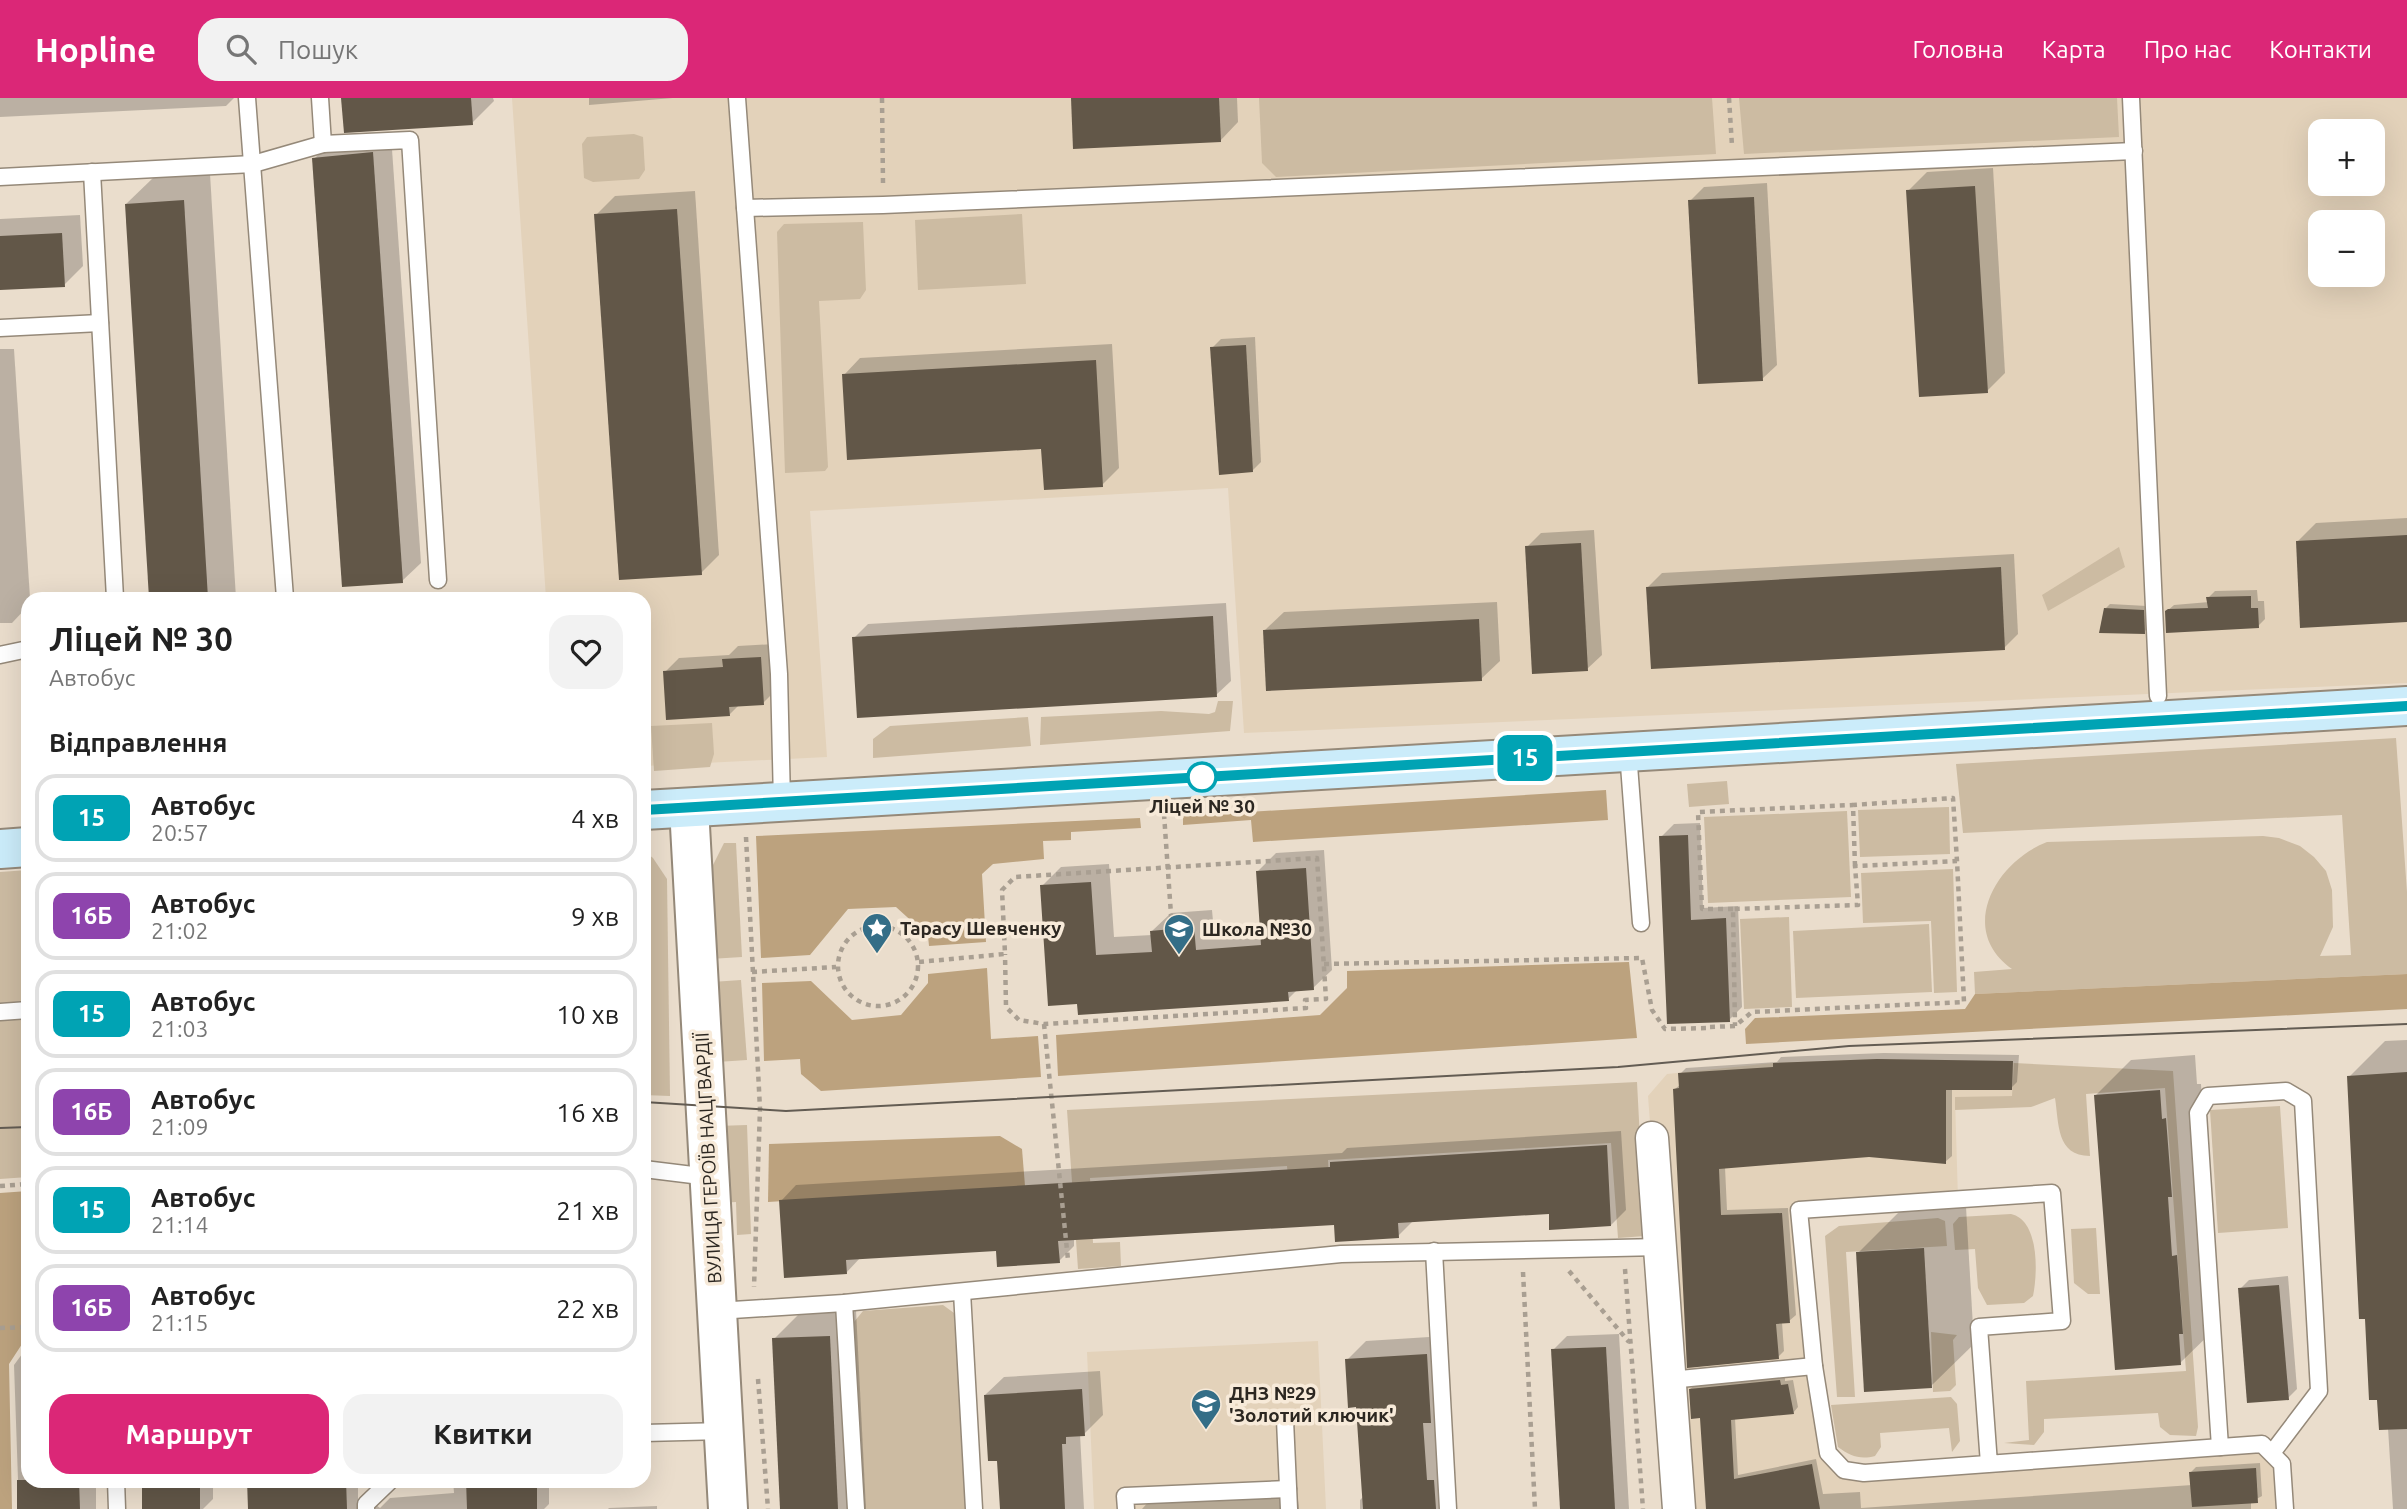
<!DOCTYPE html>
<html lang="uk">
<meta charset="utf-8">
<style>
body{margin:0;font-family:Ubuntu,sans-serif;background:#f2f2f2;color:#222;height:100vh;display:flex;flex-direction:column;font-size:26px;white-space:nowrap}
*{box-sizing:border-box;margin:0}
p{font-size:23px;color:#767676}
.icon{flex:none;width:38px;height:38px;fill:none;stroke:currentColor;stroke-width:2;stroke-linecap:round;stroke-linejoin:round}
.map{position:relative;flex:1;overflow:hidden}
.drawer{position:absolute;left:21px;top:494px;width:630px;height:896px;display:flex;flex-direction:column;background:#fff;border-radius:21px;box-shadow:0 7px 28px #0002}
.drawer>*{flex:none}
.badge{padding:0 14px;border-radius:10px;font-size:24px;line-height:46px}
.buttons{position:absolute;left:2308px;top:21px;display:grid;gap:14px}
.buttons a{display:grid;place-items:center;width:77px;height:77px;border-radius:14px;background:#fff;box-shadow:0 7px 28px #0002;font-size:35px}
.map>.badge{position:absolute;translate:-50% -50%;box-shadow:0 0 0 4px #fff}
h2{padding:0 28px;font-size:26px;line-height:63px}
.round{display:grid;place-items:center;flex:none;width:74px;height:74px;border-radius:21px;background:#f2f2f2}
.headline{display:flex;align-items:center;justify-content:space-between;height:119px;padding:0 28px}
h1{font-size:33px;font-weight:700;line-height:52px}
.button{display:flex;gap:14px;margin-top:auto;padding:14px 28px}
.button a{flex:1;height:80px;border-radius:21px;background:#db2777;color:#fff;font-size:28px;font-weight:700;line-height:80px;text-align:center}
.button a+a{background:#f2f2f2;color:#222}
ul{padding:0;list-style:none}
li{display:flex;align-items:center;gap:21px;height:88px;margin:0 14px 10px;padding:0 14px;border:4px solid #e0e0e0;border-radius:21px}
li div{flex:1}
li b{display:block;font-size:26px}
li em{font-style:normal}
li .badge{min-width:77px;font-weight:700;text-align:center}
header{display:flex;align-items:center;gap:42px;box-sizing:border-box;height:98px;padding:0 35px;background:#db2777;color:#fff}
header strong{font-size:33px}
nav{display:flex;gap:38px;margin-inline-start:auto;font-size:24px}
.search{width:490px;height:63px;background:#f2f2f2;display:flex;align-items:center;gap:18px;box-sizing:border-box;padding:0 24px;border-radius:21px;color:#767676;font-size:26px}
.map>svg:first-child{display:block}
.built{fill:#e3d2ba;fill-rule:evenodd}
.green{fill:#ccbba2}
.forest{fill:#bca27e}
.shadow{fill:#0003}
.building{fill:#625748}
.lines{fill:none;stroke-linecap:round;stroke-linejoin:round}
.service-casing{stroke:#958979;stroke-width:19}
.minor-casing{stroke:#958979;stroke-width:35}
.tertiary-casing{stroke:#958979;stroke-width:42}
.secondary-casing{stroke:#958979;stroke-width:42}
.path{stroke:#a99f92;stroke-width:4.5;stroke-dasharray:5 5;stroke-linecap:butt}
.service{stroke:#fff;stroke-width:16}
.minor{stroke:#fff;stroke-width:32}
.tertiary{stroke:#fff;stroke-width:38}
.secondary{stroke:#cbecfa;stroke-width:38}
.tram{stroke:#635c53;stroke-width:2}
.line-casing{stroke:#fff;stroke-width:16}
.line{stroke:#00a3b4;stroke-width:10}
.stop-dot{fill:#fff;stroke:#00a3b4;stroke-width:3.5}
.labels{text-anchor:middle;stroke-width:7;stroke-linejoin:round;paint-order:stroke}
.stop-label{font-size:19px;font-weight:bold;fill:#2c2721;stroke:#f7ead9}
.poi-label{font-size:19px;font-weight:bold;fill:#2c2721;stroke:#f7ead9;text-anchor:start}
.street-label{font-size:19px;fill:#2c2721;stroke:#f7ead9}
</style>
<header>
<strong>Hopline</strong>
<div class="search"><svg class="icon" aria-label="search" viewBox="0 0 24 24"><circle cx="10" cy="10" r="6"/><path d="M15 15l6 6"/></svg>Пошук</div>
<nav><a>Головна</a><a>Карта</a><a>Про нас</a><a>Контакти</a></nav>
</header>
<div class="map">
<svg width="2407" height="1411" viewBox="0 0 2407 1411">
<rect width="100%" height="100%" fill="#eaddcc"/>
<g class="built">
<path d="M512,0H2407V585L1244,635L1228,390L810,413L827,659L644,668V500H546ZM2320,33H2373V86H2320ZM2320,124H2373V177H2320Z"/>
<polygon points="1877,961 2014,965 2013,998 1955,1000 1958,1102 1799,1112 1828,1355 1844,1372 2262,1346 2282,1366 2285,1411 1679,1411 1648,998 1667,976 1773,965"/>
<polygon points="1318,1243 1326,1411 1094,1411 1087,1254"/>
</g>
<g class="green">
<polygon points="1259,0 1712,0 1716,56 1276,79 1262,65"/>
<polygon points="1739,0 2117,0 2119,39 1744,56"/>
<polygon points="634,36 643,39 645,72 639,81 593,84 584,80 582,46 587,39"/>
<polygon points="1022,116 1026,186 918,192 915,122"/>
<polygon points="863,124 866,192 860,201 819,203 828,369 825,373 785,375 777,134 784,126"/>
<polygon points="2119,449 2125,469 2048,513 2042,497"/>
<polygon points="1218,603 1233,603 1230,633 1040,647 1041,619 1161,613 1209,616 1215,614"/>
<polygon points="1028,619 1031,648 873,660 873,641 890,628"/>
<polygon points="712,625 714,656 710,669 654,673 651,628"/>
<path d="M2396,640L2407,794V876L1975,896L1974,874L2012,871C1957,832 1995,764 2047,744L2263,738L2279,740L2300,748L2314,759L2326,773L2332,792L2333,829L2320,858L2351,857L2342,717L1963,735L1956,666Z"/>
<polygon points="1727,683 1729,706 1689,709 1687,686"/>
<polygon points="1949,709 1950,756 1860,759 1858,712"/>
<polygon points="1847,713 1851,799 1708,805 1704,719"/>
<polygon points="724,745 736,745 742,859 710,861 705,783"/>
<polygon points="644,753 653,760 667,781 670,998 644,997"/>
<polygon points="1953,771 1957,894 1934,895 1931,823 1863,825 1861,775"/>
<polygon points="28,772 28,1079 0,1081 0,774"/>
<polygon points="1789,819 1792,909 1744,911 1740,821"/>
<polygon points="1929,826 1932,894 1796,900 1793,833"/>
<polygon points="741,882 747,962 717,964 712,884"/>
<path d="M2014,965L2173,973L2198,1329L2196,1338L2170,1337L2160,1329L2158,1315L2044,1321V1334L2034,1347L2004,1345L2029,1342L2026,1283L2186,1273L2165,990L2086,996L2090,1058C2056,1058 2059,1025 2055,1000L2031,1009L1955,1012V999L2012,998Z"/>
<polygon points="1637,984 1645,1138 1618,1140 1611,1045 1328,1062 1330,1103 1290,1105 1287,1068 1090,1080 1093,1145 1120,1144 1121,1168 1078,1171 1067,1012"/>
<polygon points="2280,1008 2288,1130 2218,1135 2210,1012"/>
<polygon points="747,1027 751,1136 737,1137 736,1104 719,1105 717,1028"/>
<path d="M2011,1116C2039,1122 2038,1174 2033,1198L2024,1205L1987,1207L1978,1190L1975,1151L1955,1152L1953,1126L1959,1119Z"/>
<polygon points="1938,1120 1945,1123 1947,1148 1846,1154 1855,1299 1837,1299 1825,1138 1839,1128"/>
<polygon points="2096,1130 2100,1196 2088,1196 2074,1185 2071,1131"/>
<polygon points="943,1207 954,1215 966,1411 865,1411 854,1224 863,1213"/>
<polygon points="1931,1234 1957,1237 1953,1242 1956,1287 1950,1293 1933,1294"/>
<path d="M1951,1299L1957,1306L1960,1343L1952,1354L1949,1330L1880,1335L1881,1349L1875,1358C1860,1362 1850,1358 1838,1349L1831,1307Z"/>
</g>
<g class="forest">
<polygon points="1606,692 1608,722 1253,744 1251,722 1183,727 1183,718"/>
<polygon points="1140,720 1141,730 1071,734 1071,742 1043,743 1044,761 993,766 982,776 986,844 929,848 928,838 896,809 848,811 810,857 761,860 756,738"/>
<polygon points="1629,864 1637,940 1058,978 1056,937 1320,917 1347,890 1347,873"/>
<polygon points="987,870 991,941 1038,938 1041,979 821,993 801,976 800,961 764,963 762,885 811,883 852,922 901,917 928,885 928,876"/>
<polygon points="2407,876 2407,911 1746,946 1745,931 1755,920 1965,911 1975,896"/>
<polygon points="1000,1038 1022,1051 1025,1088 768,1104 769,1046"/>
<polygon points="28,1093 28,1243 24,1243 9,1266 12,1411 0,1411 0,1095"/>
</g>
<g class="shadow">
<polygon points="0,0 234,0 226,8 0,19"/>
<polygon points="343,0 493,0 494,3 472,25"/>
<polygon points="589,0 673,0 589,7"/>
<polygon points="1073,0 1237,0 1238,24 1220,43"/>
<polygon points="391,37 421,465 402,483 314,61 333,42"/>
<polygon points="1993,70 2005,275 1987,293 1908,93 1927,74"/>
<polygon points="210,76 236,500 150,500 126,106 153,80"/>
<polygon points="1767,85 1777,267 1762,281 1690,103 1704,89"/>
<polygon points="695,93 719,457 701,475 596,117 615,98"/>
<polygon points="80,117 83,168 64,187 0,190 0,121"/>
<polygon points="1255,239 1261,364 1252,373 1212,250 1221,241"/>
<polygon points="1112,246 1119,370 1102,387 1043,349 844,277 860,260"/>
<polygon points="0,251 14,251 30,500 28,508 12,525 0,525"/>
<polygon points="2407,420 2407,522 2297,444 2316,425"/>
<polygon points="1594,432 1602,557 1587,571 1527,449 1541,435"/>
<polygon points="2014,456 2018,536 2004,550 1648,489 1662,475"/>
<polygon points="2257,492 2258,503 2264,503 2265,521 2258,528 2166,514 2174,507 2209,504 2208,500 2215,493"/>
<polygon points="521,494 521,500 476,500 479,497"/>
<polygon points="1497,504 1500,563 1481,581 1265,532 1284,514"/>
<polygon points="1226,505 1231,583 1216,597 854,540 868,526"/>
<polygon points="2110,506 2147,508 2148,530 2144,534 2106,510"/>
<polygon points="775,546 777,591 763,605 739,607 729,617 665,574 679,560 729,557 738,548"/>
<polygon points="1700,725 1703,810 1738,808 1742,909 1729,922 1669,925 1661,739 1674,726"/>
<polygon points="1324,752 1332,872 1313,890 1298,891 1288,901 1079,905 1042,788 1061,769 1109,766 1114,839 1152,837 1152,833 1171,815 1212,812 1214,834 1261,830 1257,774 1276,755"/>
<polygon points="2407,942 2407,1411 2393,1411 2388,1330 2349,979 2385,943"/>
<polygon points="1884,955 2019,957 2017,984 2011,990 1952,991 1952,1058 1945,1064 1869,1057 1725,1069 1727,1112 1788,1110 1796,1217 1789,1223 1782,1224 1784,1253 1778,1259 1689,1268 1675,991 1681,986 1680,976 1686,970 1777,964 1781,959"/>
<polygon points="2195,957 2197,986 2201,986 2216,1230 2180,1265 2096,997 2131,962"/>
<polygon points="1621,1033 1626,1112 1611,1127 1550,1114 1414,1122 1398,1138 1336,1125 1074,1141 1074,1148 1059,1163 998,1152 861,1159 846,1175 781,1103 796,1087 1342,1055 1347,1050"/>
<polygon points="1966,1109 1974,1246 1931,1288 1858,1155 1900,1113"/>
<polygon points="2288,1178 2297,1291 2288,1300 2240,1191 2249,1182"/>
<polygon points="856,1212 866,1411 782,1411 774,1241 801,1214"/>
<polygon points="1619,1236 1629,1411 1562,1411 1553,1252 1567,1238"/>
<polygon points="1445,1238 1455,1411 1360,1411 1360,1402 1364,1398 1358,1308 1347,1262 1366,1243"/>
<polygon points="28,1248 28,1382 96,1382 96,1411 19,1411 14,1267"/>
<polygon points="1100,1273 1103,1317 1084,1336 1080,1336 1084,1411 1002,1411 998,1361 985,1297 1004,1279"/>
<polygon points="1785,1278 1785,1283 1793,1282 1798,1309 1793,1315 1735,1320 1738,1377 1816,1361 1823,1396 1860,1394 1861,1410 2192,1387 2191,1374 2196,1369 2260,1365 2262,1398 2251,1404 2251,1411 1708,1411 1702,1318 1690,1291 1696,1286"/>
<polygon points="144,1382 213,1382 213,1401 203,1411 144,1411"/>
<polygon points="249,1382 358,1382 358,1403 369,1402 380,1410 390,1400 454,1395 453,1382 549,1382 549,1406 544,1411 250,1411"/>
<polygon points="1296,1384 1299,1411 1142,1411 1160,1391"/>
<polygon points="657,1408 657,1411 608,1411 609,1410"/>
</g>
<g class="building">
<polygon points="341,0 471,0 473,27 344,35"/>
<polygon points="1071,0 1219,0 1221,44 1073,51"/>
<polygon points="373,54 403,485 342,489 312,60"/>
<polygon points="1975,88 1988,295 1919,299 1906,92"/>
<polygon points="1754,99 1763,283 1698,286 1688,102"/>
<polygon points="184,102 208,500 149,500 125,106"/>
<polygon points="677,111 702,477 619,482 594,116"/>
<polygon points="62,135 65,189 0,192 0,138"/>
<polygon points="1246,247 1253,374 1219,377 1210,249"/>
<polygon points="1096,262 1103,389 1044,392 1041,351 847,362 842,276"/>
<polygon points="2407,437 2407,524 2300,530 2296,443"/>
<polygon points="1581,445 1588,573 1532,576 1525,448"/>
<polygon points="2001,469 2005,552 1651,571 1646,489"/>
<polygon points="2251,498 2251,510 2258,510 2259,530 2166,535 2165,513 2168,511 2208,510 2206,499"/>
<polygon points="2104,510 2144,512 2145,536 2099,535"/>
<polygon points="1213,518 1217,599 857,620 852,539"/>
<polygon points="1479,521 1482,583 1266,593 1263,532"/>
<polygon points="761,559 764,607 729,609 730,618 666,622 663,573 723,569 722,561"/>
<polygon points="1688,737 1691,822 1726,820 1730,924 1667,926 1659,738"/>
<polygon points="1306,770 1314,892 1288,894 1289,903 1078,917 1077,906 1048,908 1040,787 1091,784 1096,857 1152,854 1150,833 1194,829 1196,852 1261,847 1256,773"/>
<polygon points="1877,961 2013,963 2012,992 1946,992 1946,1066 1869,1059 1719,1071 1721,1117 1782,1115 1790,1225 1776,1226 1779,1261 1687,1270 1673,991 1679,990 1678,975 1773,969 1773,965"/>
<polygon points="2407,974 2407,1331 2379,1332 2377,1302 2369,1302 2365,1221 2359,1221 2347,978"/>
<polygon points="2160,992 2162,1021 2166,1020 2172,1099 2168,1099 2172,1158 2177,1157 2183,1236 2179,1236 2181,1267 2115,1272 2094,997"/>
<polygon points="1607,1047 1611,1128 1549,1132 1549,1116 1398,1125 1399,1140 1335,1144 1334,1127 1058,1143 1060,1165 997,1169 996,1153 846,1162 847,1176 784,1180 779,1102 1330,1069 1330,1064"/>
<polygon points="1924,1150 1932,1290 1864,1294 1856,1154"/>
<polygon points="2279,1187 2289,1302 2247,1305 2238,1190"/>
<polygon points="830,1238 838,1411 780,1411 772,1240"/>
<polygon points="1606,1249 1615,1411 1560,1411 1551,1251"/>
<polygon points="1427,1256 1431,1325 1423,1325 1427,1382 1434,1382 1436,1411 1363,1411 1356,1309 1348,1310 1345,1261"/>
<polygon points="1780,1282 1781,1287 1788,1286 1794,1316 1731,1322 1734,1381 1812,1366 1820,1411 1706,1411 1700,1320 1691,1321 1689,1291"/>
<polygon points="1082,1291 1085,1338 1066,1339 1066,1346 1062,1346 1065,1411 1000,1411 997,1363 988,1363 984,1297"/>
<polygon points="2256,1370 2258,1405 2192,1409 2189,1374"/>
<polygon points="17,1382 79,1382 80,1411 17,1411"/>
<rect x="142" y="1382" width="58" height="29"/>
<polygon points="247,1382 346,1382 347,1411 248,1411"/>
<polygon points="466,1382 537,1382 537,1411 467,1411"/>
</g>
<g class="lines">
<g class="service-casing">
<g id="service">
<polyline points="247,0 285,500"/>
<polyline points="320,0 323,46"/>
<polyline points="737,0 779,576 782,704"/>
<polyline points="2131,0 2158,598"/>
<polyline points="92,74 115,500"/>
<polyline points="0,79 253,66 323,46 410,42 438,482"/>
<polyline points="745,110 883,107 2134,53"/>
<polyline points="0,230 100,225"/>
<polyline points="0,557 28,551"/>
<polyline points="1628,654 1641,825"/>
<polyline points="0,914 28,912"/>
<polyline points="644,1071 709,1079"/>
<polyline points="1434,1153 1448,1411"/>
<polyline points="962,1194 974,1411"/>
<polyline points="844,1205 856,1411"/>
<polyline points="717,1213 844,1205 1341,1156 1661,1149"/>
<polyline points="1670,1282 1814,1268"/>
<polyline points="1285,1322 1289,1411"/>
<polyline points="644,1335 724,1333"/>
<polyline points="2220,1349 2198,1015 2208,998 2286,993 2303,1003 2319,1293 2272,1355"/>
<polyline points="1989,1366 1979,1229 2062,1223 2052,1095 1799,1112 1814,1268 1828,1355 1844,1372 1864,1375 2262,1346 2282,1366 2285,1411"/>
<polyline points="116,1382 117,1411"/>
<polyline points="366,1411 366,1406 391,1382"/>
<polyline points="1126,1411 1125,1398 1288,1391"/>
</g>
</g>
<g class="minor-casing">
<polyline id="minor" points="1652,1040 1679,1411"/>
</g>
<g class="tertiary-casing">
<polyline id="tertiary" points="689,710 728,1411"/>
</g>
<g class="secondary-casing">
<g id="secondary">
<polyline points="644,712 2407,608"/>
<polyline points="0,751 28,749"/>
</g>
</g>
<g class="path">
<polyline points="882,0 883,85"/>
<polyline points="1729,0 1732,48"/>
<polyline points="1164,716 1172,831"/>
<polyline points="746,739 760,1011 754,1189"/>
<polyline points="1855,768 1853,707 1953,700 1957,763"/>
<polyline points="1733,811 1702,811 1698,714 1853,707"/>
<circle cx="878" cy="868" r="40"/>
<polyline points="1310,829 1323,832"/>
<polyline points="919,864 1005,856 1002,792 1015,779 1317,760 1326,901 1305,902 1306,910 1044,926 1019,922 1006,909 1005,856"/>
<polyline points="1324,866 1642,860 1652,912 1665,931 1711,930"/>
<polyline points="752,874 836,869"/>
<polyline points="1044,926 1068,1162"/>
<polyline points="1710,929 1735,928 1752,914 1964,904 1957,763 1855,768 1858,807 1733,811 1735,928"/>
<polyline points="0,1088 28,1086"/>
<polyline points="1625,1171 1643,1411"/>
<polyline points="1569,1173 1629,1244"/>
<polyline points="1523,1174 1535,1411"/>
<polyline points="0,1230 28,1229"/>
<polyline points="758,1281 768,1411"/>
</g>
<use href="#service" class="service"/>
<use href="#minor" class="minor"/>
<use href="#tertiary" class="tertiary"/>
<use href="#secondary" class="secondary"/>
<g class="tram">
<polyline points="644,1004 786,1013 1618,969 1849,948 2407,926"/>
<polyline points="0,1030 28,1029"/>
</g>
</g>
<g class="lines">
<g class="line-casing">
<polyline id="line" points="644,712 2407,608"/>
</g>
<use href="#line" class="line"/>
</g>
<defs>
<g id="sight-pin" transform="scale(1.575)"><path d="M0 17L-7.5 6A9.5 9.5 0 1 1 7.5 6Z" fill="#346e87" stroke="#f7ead9"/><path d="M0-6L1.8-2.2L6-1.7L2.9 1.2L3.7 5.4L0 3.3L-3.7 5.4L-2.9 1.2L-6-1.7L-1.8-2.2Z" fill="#fff"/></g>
<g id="school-pin" transform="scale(1.575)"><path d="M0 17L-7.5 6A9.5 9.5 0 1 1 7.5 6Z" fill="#346e87" stroke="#f7ead9"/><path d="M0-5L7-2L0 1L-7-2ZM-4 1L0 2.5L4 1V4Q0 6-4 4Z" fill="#fff"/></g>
</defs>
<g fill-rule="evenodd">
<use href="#sight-pin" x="877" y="830"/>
<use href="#school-pin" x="1179" y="831"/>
<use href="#school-pin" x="1206" y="1306"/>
</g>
<circle class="stop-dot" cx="1202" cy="679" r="14"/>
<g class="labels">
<g class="stop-label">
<text x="1202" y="715">Ліцей № 30</text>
</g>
<g class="poi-label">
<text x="900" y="837">Тарасу Шевченку</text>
<text x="1202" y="838">Школа №30</text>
<text x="1229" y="1302">ДНЗ №29<tspan x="1229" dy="22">'Золотий ключик'</tspan></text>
</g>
<g class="street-label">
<text transform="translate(708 1060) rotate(-93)" y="7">ВУЛИЦЯ ГЕРОЇВ НАЦГВАРДІЇ</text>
</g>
</g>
</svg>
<div class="buttons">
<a>+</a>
<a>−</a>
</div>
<b class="badge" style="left:1525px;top:660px;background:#00a3b4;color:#fff">15</b>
<section class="drawer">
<div class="headline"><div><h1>Ліцей № 30</h1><p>Автобус</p></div><a class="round"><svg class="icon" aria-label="heart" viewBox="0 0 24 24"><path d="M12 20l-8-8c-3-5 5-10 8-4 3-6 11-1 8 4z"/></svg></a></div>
<h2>Відправлення</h2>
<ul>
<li><span class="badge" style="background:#00a3b4;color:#fff">15</span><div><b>Автобус</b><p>20:57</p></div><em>4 хв</em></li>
<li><span class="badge" style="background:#8e44ad;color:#fff">16Б</span><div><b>Автобус</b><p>21:02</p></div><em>9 хв</em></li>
<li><span class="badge" style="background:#00a3b4;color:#fff">15</span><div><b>Автобус</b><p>21:03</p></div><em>10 хв</em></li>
<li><span class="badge" style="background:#8e44ad;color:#fff">16Б</span><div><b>Автобус</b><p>21:09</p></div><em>16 хв</em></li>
<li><span class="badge" style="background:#00a3b4;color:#fff">15</span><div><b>Автобус</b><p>21:14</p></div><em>21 хв</em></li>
<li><span class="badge" style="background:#8e44ad;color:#fff">16Б</span><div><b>Автобус</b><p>21:15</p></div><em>22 хв</em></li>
</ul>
<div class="button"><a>Маршрут</a><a>Квитки</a></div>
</section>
</div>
